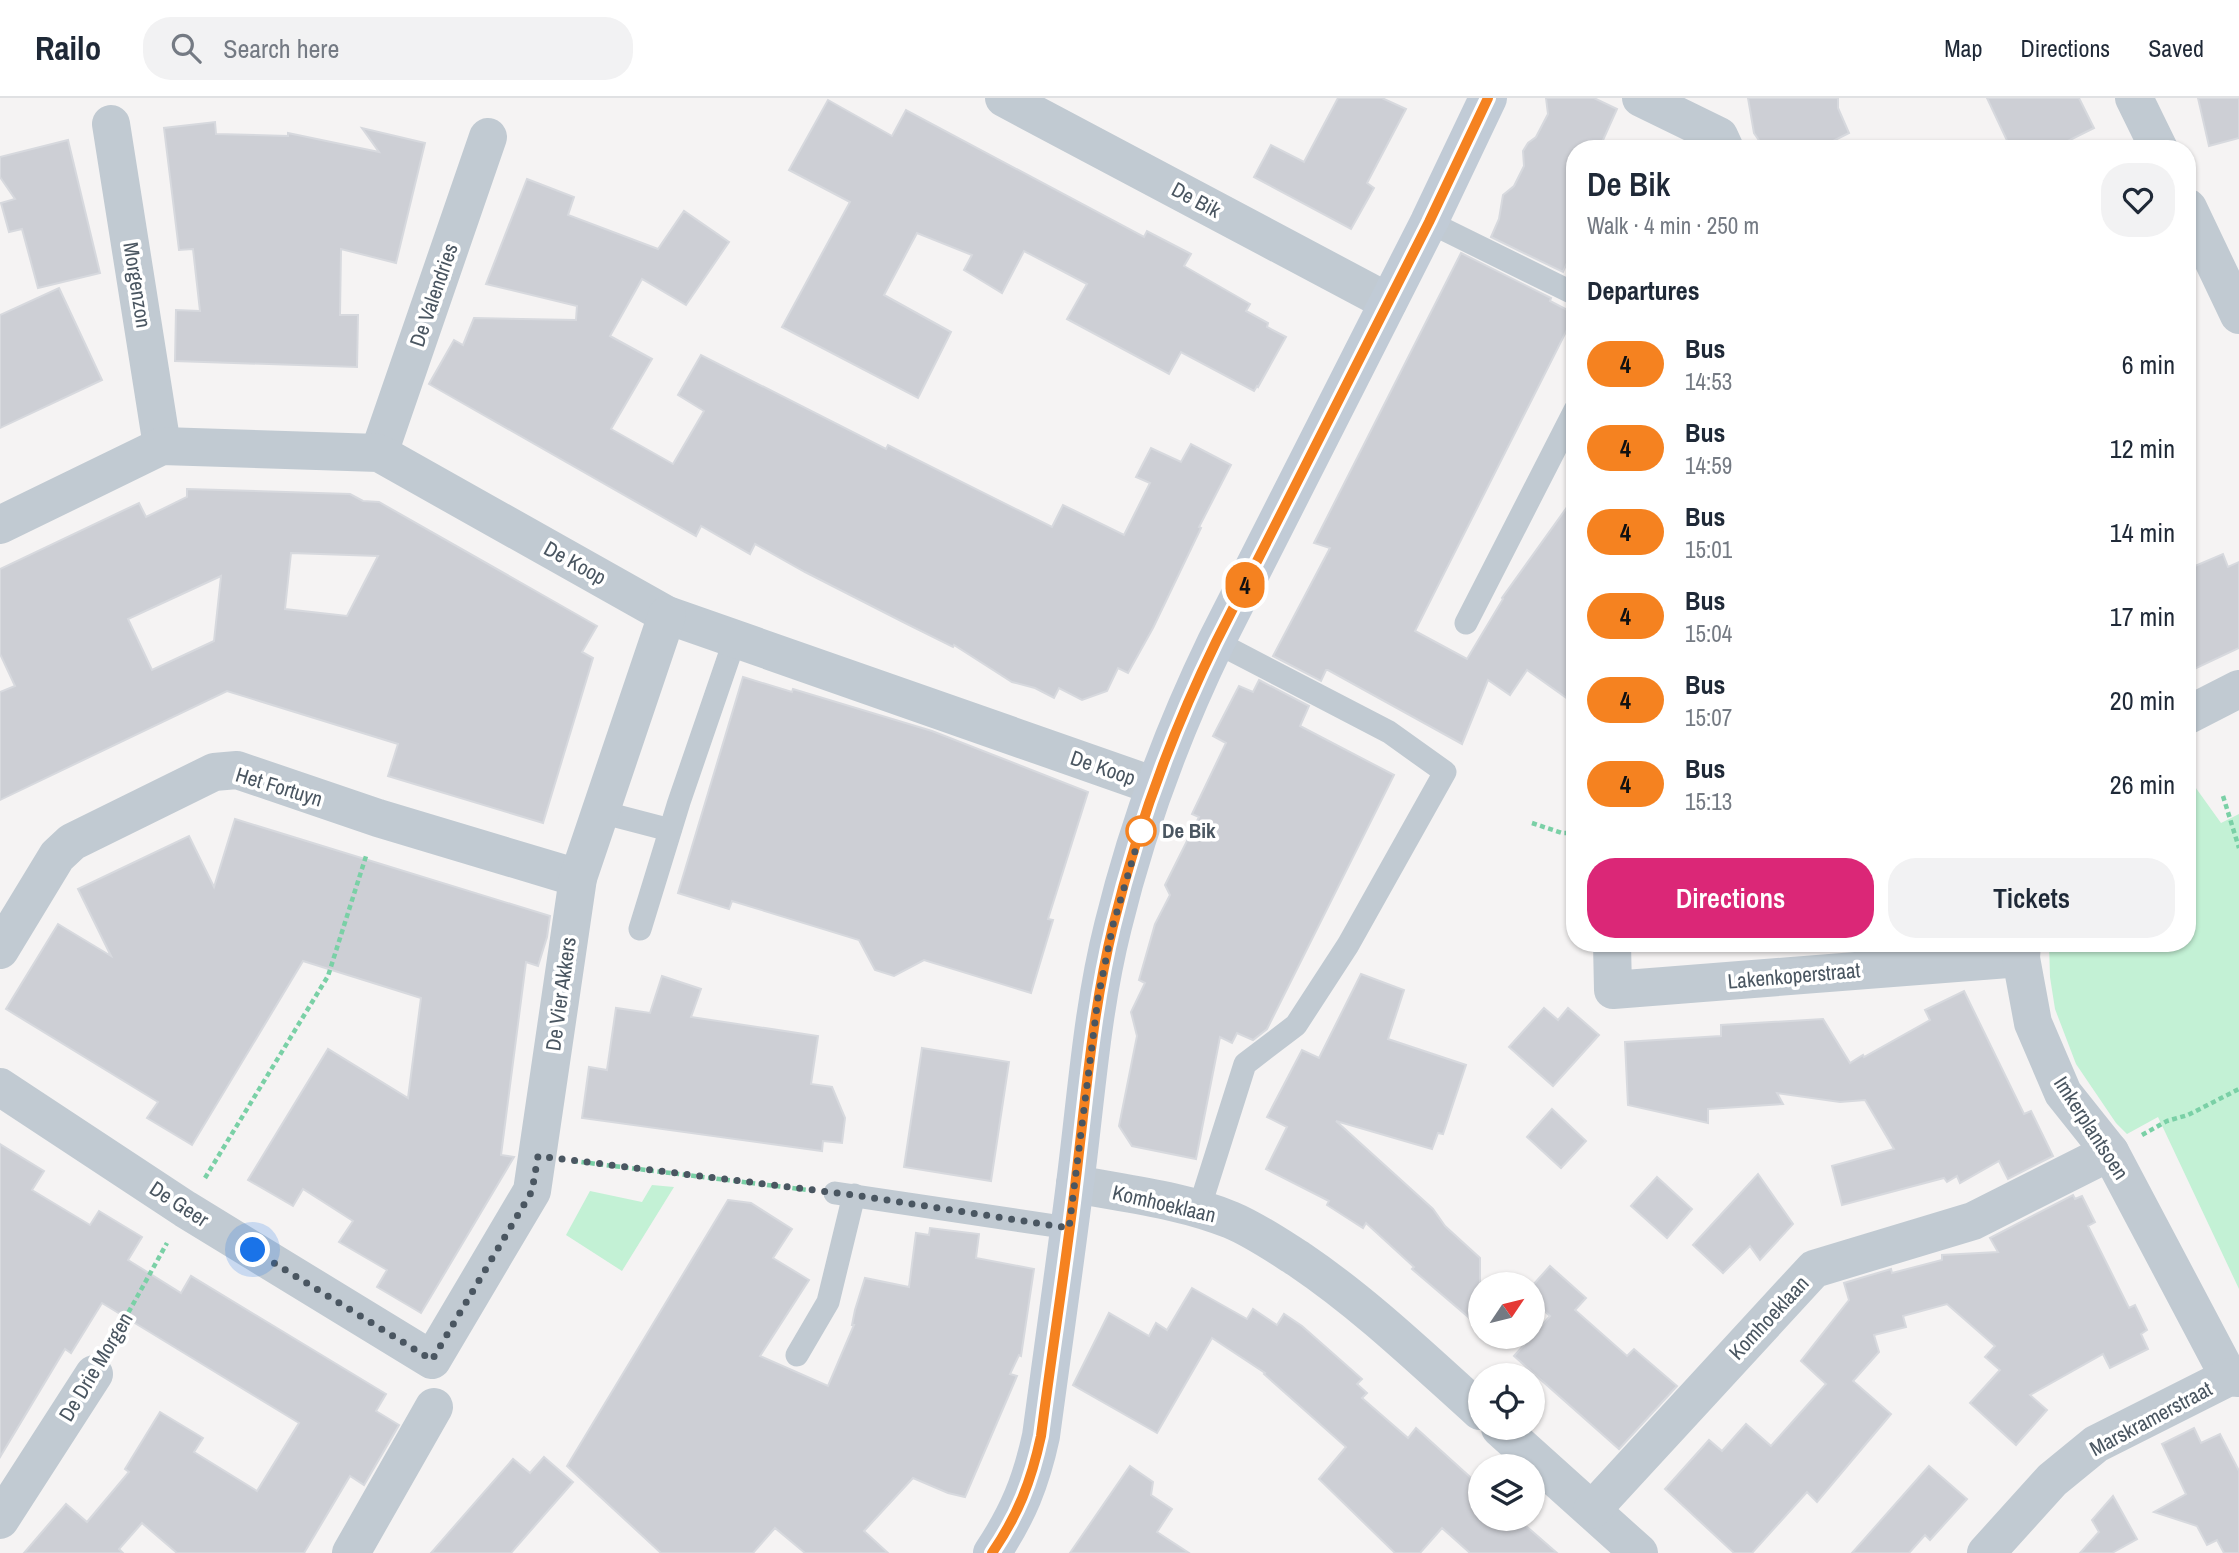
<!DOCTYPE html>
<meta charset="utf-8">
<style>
body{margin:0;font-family:"Archivo Narrow",sans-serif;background:#f2f2f3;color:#1f2937;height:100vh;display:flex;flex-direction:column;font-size:26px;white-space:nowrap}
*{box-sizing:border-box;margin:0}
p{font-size:23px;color:#747a83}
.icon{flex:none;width:38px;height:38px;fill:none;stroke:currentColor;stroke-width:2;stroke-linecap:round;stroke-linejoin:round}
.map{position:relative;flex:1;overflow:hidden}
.side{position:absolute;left:1566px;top:42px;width:630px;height:812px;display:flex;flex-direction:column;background:#fff;border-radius:28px;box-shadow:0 2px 5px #0004}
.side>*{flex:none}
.badge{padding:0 14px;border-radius:23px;font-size:24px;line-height:46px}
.needle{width:46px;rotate:55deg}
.fabs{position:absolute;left:1468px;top:1174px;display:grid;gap:14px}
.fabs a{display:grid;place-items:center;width:77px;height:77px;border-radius:50%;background:#fff;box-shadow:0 2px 5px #0004;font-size:35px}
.you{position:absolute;width:35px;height:35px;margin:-18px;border:5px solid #fff;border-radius:50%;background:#1a73e8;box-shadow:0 0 0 10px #1a73e833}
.map>.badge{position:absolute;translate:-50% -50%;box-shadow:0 0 0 4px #fff}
h2{padding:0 21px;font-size:26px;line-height:63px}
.round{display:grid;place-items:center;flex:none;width:74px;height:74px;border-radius:28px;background:#f2f2f3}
.headline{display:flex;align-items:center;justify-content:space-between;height:119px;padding:0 21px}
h1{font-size:33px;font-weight:600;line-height:52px}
.button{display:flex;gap:14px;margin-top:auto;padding:14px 21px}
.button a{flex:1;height:80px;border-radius:28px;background:#db2777;color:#fff;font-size:28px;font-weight:600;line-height:80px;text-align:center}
.button a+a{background:#f2f2f3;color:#1f2937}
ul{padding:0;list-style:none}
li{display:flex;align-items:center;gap:21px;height:84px;padding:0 21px}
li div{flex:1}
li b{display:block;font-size:26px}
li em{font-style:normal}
li .badge{min-width:77px;font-weight:700;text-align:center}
header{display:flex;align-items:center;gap:42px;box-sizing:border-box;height:98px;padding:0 35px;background:#fff;border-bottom:2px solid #e0e1e3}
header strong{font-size:33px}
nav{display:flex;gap:38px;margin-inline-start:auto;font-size:24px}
.search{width:490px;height:63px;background:#f2f2f3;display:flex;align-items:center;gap:18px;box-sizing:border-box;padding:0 24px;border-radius:28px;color:#747a83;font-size:26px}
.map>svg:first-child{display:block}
.green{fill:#c3f1d5}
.building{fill:#cdcfd5;stroke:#d7d9de;stroke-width:2;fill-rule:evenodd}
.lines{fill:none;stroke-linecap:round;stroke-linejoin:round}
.path{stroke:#7ad0a6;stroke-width:4.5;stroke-dasharray:5 3.5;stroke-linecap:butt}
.lane{stroke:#c1cad2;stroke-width:23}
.street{stroke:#c1cad2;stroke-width:38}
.secondary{stroke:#c1cbd6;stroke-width:38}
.line-casing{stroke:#fff;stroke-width:16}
.line{stroke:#f58220;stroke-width:10}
.walk{stroke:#4a5661;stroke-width:7;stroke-dasharray:0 12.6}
.stop-dot{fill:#fff;stroke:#f58220;stroke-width:3.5}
.labels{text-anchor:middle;stroke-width:7;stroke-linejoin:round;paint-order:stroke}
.street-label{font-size:21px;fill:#4a5661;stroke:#fff}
.stop-label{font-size:21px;font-weight:bold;fill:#4a5661;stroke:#fff;text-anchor:start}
</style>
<header>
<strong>Railo</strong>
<div class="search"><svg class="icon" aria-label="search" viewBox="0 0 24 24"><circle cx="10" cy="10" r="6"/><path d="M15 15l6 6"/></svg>Search here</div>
<nav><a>Map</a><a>Directions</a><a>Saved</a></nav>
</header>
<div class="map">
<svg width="2239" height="1455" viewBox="0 0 2239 1455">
<rect width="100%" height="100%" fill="#f5f3f3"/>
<g class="green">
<polygon points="2188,679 2221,725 2239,716 2239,1191 2158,1019 2127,1036 2116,1025 2076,966 2055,911 2050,879 2049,845 2188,845"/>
<polygon points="652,1087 674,1089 622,1173 566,1137 590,1093 642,1104"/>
</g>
<g class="building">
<polygon points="1338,0 1382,0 1406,11 1367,85 1374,90 1351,131 1254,79 1271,47 1304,64"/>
<polygon points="1546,0 1594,0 1617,11 1599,51 1575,51 1575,147 1563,174 1491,139 1499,121 1503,97 1514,88 1524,68 1523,53 1528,45 1536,39 1548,16"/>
<polygon points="1748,0 1838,0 1838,10 1849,35 1833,43 1836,51 1765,51 1754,35"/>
<polygon points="1987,0 2079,0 2094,30 2052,51 2011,51"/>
<polygon points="2198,0 2239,0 2239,40 2209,48"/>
<polygon points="828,2 892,38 906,12 1144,139 1147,133 1191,156 1184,168 1250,206 1246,213 1268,225 1267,229 1286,239 1258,289 1257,288 1254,293 1181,254 1169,276 1067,221 1087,186 1024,153 1002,195 964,172 972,157 917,135 884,197 951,234 918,300 782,229 850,104 789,72"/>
<polygon points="215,24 216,36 288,38 288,35 379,54 362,30 425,45 396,165 341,151 340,217 358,217 357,269 175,263 176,212 200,213 193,151 179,152 164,30"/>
<polygon points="68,42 100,175 38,190 22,131 9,134 1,105 15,101 0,79 0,59"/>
<polygon points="527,81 574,99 568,117 658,151 684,113 729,144 686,207 642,181 610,238 652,261 611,331 673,366 704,313 678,297 701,257 886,351 888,347 1052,429 1063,407 1124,437 1150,385 1136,379 1151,350 1181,364 1191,346 1231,367 1199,429 1201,430 1153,530 1128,575 1118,570 1107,593 1082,602 1059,590 1054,600 1035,590 1012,584 954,547 953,549 905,525 805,474 755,446 750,456 701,428 696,438 429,286 454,242 463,247 474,220 576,222 577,208 486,186"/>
<polygon points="1461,155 1551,200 1550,203 1575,216 1415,533 1467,561 1503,501 1502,500 1575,398 1575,606 1527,572 1510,597 1488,582 1462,646 1328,572 1326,572 1321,583 1273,558 1330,450 1314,445"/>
<polygon points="59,190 102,282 0,330 0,217"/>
<path d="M187,391L350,396L363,403L379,404L597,528L582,554L593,560L543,725L388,678L398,646L227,593L0,702V594L15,588L0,556V471L139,405L146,419L187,399ZM291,455L378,458L347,518L285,511ZM221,478L214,543L152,572L128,521Z"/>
<polygon points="2223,456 2228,469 2239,464 2239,550 2188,574 2188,471"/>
<polygon points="743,579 792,594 793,591 932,633 1088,694 1048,821 1053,822 1031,895 924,862 894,878 875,872 859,842 732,803 729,811 678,795"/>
<polygon points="1259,582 1309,608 1300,628 1394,677 1267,931 1253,942 1237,935 1232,945 1220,939 1196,1061 1132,1048 1119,1028 1137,938 1131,914 1145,885 1139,882 1155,826 1170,797 1165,787 1199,719 1192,716 1226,645 1213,638 1239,588 1253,594"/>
<polygon points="235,721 550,818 547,839 538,868 526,864 501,1057 514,1059 421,1215 377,1189 387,1172 339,1144 353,1123 303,1091 293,1108 248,1082 328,951 408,1000 421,900 303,863 192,1047 147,1020 158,1004 6,911 58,826 111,858 78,791 189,738 214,789"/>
<polygon points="1361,876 1404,892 1388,941 1466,967 1443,1036 1438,1035 1432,1051 1336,1023 1433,1111 1445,1128 1480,1160 1480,1229 1412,1171 1414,1169 1366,1125 1363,1130 1327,1107 1329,1103 1266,1071 1287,1029 1267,1019 1302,952 1319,960"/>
<polygon points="662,878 701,891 691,919 818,938 811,986 832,989 845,1020 842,1045 823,1043 822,1053 582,1020 589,969 607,972 616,910 650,915"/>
<polygon points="1964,893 2024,1016 2031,1013 2053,1058 2008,1081 1999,1063 1960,1085 1957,1078 1947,1084 1944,1080 1842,1107 1832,1068 1894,1051 1865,1002 1840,1004 1777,995 1783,1006 1708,1011 1708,1025 1628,1007 1625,944 1721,938 1721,927 1823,921 1850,965 1863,957 1864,959 1930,922 1925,912"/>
<polygon points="1544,910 1558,922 1568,910 1599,937 1553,988 1509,949"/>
<polygon points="922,950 1009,964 991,1083 904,1069"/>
<polygon points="1552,1011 1586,1043 1561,1070 1527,1039"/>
<polygon points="0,1046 44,1073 32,1092 90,1127 99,1113 142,1139 128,1162 181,1195 191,1178 386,1296 376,1313 399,1327 364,1387 350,1378 304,1455 177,1455 142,1425 119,1451 123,1455 24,1455 66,1406 87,1424 129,1374 125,1371 160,1314 203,1340 194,1354 257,1393 299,1325 102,1205 71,1255 65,1251 0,1359"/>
<polygon points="1758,1076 1793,1126 1760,1162 1750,1148 1723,1175 1693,1147"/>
<polygon points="1657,1079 1692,1111 1667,1140 1631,1108"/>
<polygon points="2073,1097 2075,1101 2082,1098 2095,1124 2088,1128 2129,1210 2135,1207 2147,1232 2141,1236 2148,1251 2110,1270 2103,1256 2030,1297 2047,1312 2016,1347 1970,1305 2000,1272 1985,1259 1995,1248 1947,1206 1903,1218 1906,1229 1874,1237 1879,1254 1853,1283 1891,1316 1817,1404 1807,1394 1752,1455 1734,1455 1665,1391 1709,1342 1722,1353 1746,1326 1771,1348 1826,1286 1801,1263 1849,1202 1844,1185 1891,1171 1892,1175 1942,1162 1942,1157 1998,1154 1990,1140"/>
<polygon points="728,1102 751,1105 792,1131 773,1160 809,1182 760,1258 828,1288 854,1227 852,1227 855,1212 865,1180 909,1189 916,1135 929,1137 930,1130 979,1136 976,1160 1034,1171 1021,1258 1019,1257 1010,1276 1017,1278 965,1399 948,1395 913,1380 864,1433 888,1455 805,1455 775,1430 753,1455 661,1455 567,1368"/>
<polygon points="1550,1168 1586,1200 1575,1212 1627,1258 1634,1251 1677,1288 1619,1351 1514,1258 1550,1218 1533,1203 1533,1187"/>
<polygon points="1192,1190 1247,1221 1253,1211 1277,1227 1284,1216 1302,1228 1362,1281 1357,1286 1367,1295 1362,1300 1408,1340 1416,1330 1480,1388 1480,1421 1518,1421 1557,1455 1470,1455 1442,1430 1420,1455 1395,1455 1319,1381 1346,1349 1264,1276 1265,1275 1212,1240 1157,1335 1073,1287 1109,1215 1149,1238 1156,1225 1167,1232"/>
<polygon points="2194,1330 2201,1345 2220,1336 2239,1373 2239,1455 2224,1455 2217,1442 2207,1447 2197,1428 2154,1414 2186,1396 2162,1346"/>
<polygon points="544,1359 573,1384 511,1455 431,1455 513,1361 530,1375"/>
<polygon points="1130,1368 1153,1384 1151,1397 1172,1411 1157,1434 1189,1455 1070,1455"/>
<polygon points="1929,1368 1967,1401 1930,1442 1925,1437 1909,1455 1852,1455"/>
<polygon points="2113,1398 2137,1441 2112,1455 2080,1455 2099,1434 2092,1422"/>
</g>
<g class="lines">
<g class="path">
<polyline points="2223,698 2239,750"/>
<polyline points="1532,725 1562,735 1575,735"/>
<polyline points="2142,1037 2167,1023 2188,1017 2239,991"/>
<polyline points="573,1063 808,1092"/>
<polyline points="205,1080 328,878 367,755"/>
<polyline points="112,1244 167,1145"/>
</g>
<g class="lane">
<polyline points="1429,124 1575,196"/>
<polyline points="1466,525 1575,312"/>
<polyline points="601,714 670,732"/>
<polyline points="640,831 679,704 735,541"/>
<polyline points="835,1095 1069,1130"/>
<polyline points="1199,1111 1245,966 1296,927 1348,847 1445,674 1389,634 1216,544"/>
<polyline points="797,1257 828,1204 854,1097"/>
</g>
<g class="street">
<polyline points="1004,0 1388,204"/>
<polyline points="1641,0 1719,38 1725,51"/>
<polyline points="2134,0 2159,51"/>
<polyline points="111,26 162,348"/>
<polyline points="2188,110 2239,217"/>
<polyline points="379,355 488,39"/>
<polyline points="0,427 162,348 379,355 667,517 1155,688"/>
<polyline points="2188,617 2239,591"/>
<polyline points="1612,845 1613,892 2021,860"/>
<polyline points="2022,845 2021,860 2033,925 2063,995 2110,1054 2229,1279"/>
<polyline points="0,852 57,758 72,744 214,674 237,672 378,720 578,780"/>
<polyline points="0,989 185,1111 432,1262 532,1093 578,780 667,517"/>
<path d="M1075,1086C1127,1096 1182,1102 1231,1122C1255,1132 1278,1148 1300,1162C1365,1206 1422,1261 1480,1313"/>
<polyline points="1500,1330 1639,1455"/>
<polyline points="1592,1412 1814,1171 1973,1123 2110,1054"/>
<polyline points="0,1422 94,1276"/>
<polyline points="351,1455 434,1309"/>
<polyline points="1986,1455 2052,1382 2096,1346 2229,1279 2239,1280"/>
</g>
<path class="secondary" d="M992,1455C1018,1416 1031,1384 1041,1338C1053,1249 1066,1159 1077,1070C1087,989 1093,907 1113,828C1137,730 1172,635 1216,544L1429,124L1488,0"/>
</g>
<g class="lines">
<g class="line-casing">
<path id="line" d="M992,1455C1018,1417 1031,1384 1041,1338C1052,1252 1066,1166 1076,1080C1086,996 1093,910 1113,828C1137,730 1172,634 1216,544L1429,124L1488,0"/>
</g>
<use href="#line" class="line"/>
<polyline class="walk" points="253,1152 432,1262 532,1093 538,1058 854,1097 1069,1130 1098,900 1113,827 1141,733"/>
</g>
<circle class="stop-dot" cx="1141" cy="733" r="14"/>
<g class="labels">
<g class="street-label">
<text transform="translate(1196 102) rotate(28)" y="7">De Bik</text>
<text transform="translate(137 187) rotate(81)" y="7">Morgenzon</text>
<text transform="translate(434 197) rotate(-71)" y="7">De Valendries</text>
<text transform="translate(575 465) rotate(29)" y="7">De Koop</text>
<text transform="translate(1103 670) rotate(19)" y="7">De Koop</text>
<text transform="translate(279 689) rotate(17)" y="7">Het Fortuyn</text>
<text transform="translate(1794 878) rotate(-5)" y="7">Lakenkoperstraat</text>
<text transform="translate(561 896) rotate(-82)" y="7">De Vier Akkers</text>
<text transform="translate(2091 1030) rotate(57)" y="7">Imkerplantsoen</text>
<text transform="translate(179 1106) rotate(33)" y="7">De Geer</text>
<text transform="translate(1164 1106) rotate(13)" y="7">Komhoeklaan</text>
<text transform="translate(1769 1220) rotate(-47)" y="7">Komhoeklaan</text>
<text transform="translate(96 1269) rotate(-59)" y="7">De Drie Morgen</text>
<text transform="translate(2151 1321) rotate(-28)" y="7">Marskramerstraat</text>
</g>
<g class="stop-label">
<text x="1162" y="740">De Bik</text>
</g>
</g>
</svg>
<div class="fabs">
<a><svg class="needle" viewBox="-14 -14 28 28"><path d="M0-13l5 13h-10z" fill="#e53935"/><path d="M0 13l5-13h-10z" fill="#747a83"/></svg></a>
<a><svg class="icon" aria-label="locate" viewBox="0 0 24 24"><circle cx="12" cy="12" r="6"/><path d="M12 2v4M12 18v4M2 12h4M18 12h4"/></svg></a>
<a><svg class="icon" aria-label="layers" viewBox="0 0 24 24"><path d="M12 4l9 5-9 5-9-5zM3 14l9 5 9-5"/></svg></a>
</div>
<div class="you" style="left:253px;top:1152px"></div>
<b class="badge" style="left:1245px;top:487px;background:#f58220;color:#111">4</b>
<section class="side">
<div class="headline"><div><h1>De Bik</h1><p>Walk · 4 min · 250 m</p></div><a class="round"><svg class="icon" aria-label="heart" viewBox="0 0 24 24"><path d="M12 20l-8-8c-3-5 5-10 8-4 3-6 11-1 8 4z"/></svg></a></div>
<h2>Departures</h2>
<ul>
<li><span class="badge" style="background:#f58220;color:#111">4</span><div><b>Bus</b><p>14:53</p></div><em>6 min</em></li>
<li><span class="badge" style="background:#f58220;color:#111">4</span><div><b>Bus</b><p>14:59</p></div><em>12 min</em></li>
<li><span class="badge" style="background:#f58220;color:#111">4</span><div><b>Bus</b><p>15:01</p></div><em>14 min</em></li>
<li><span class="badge" style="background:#f58220;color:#111">4</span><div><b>Bus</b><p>15:04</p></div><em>17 min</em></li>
<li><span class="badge" style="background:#f58220;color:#111">4</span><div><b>Bus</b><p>15:07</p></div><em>20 min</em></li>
<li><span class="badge" style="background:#f58220;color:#111">4</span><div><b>Bus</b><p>15:13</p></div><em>26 min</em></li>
</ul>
<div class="button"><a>Directions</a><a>Tickets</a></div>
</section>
</div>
